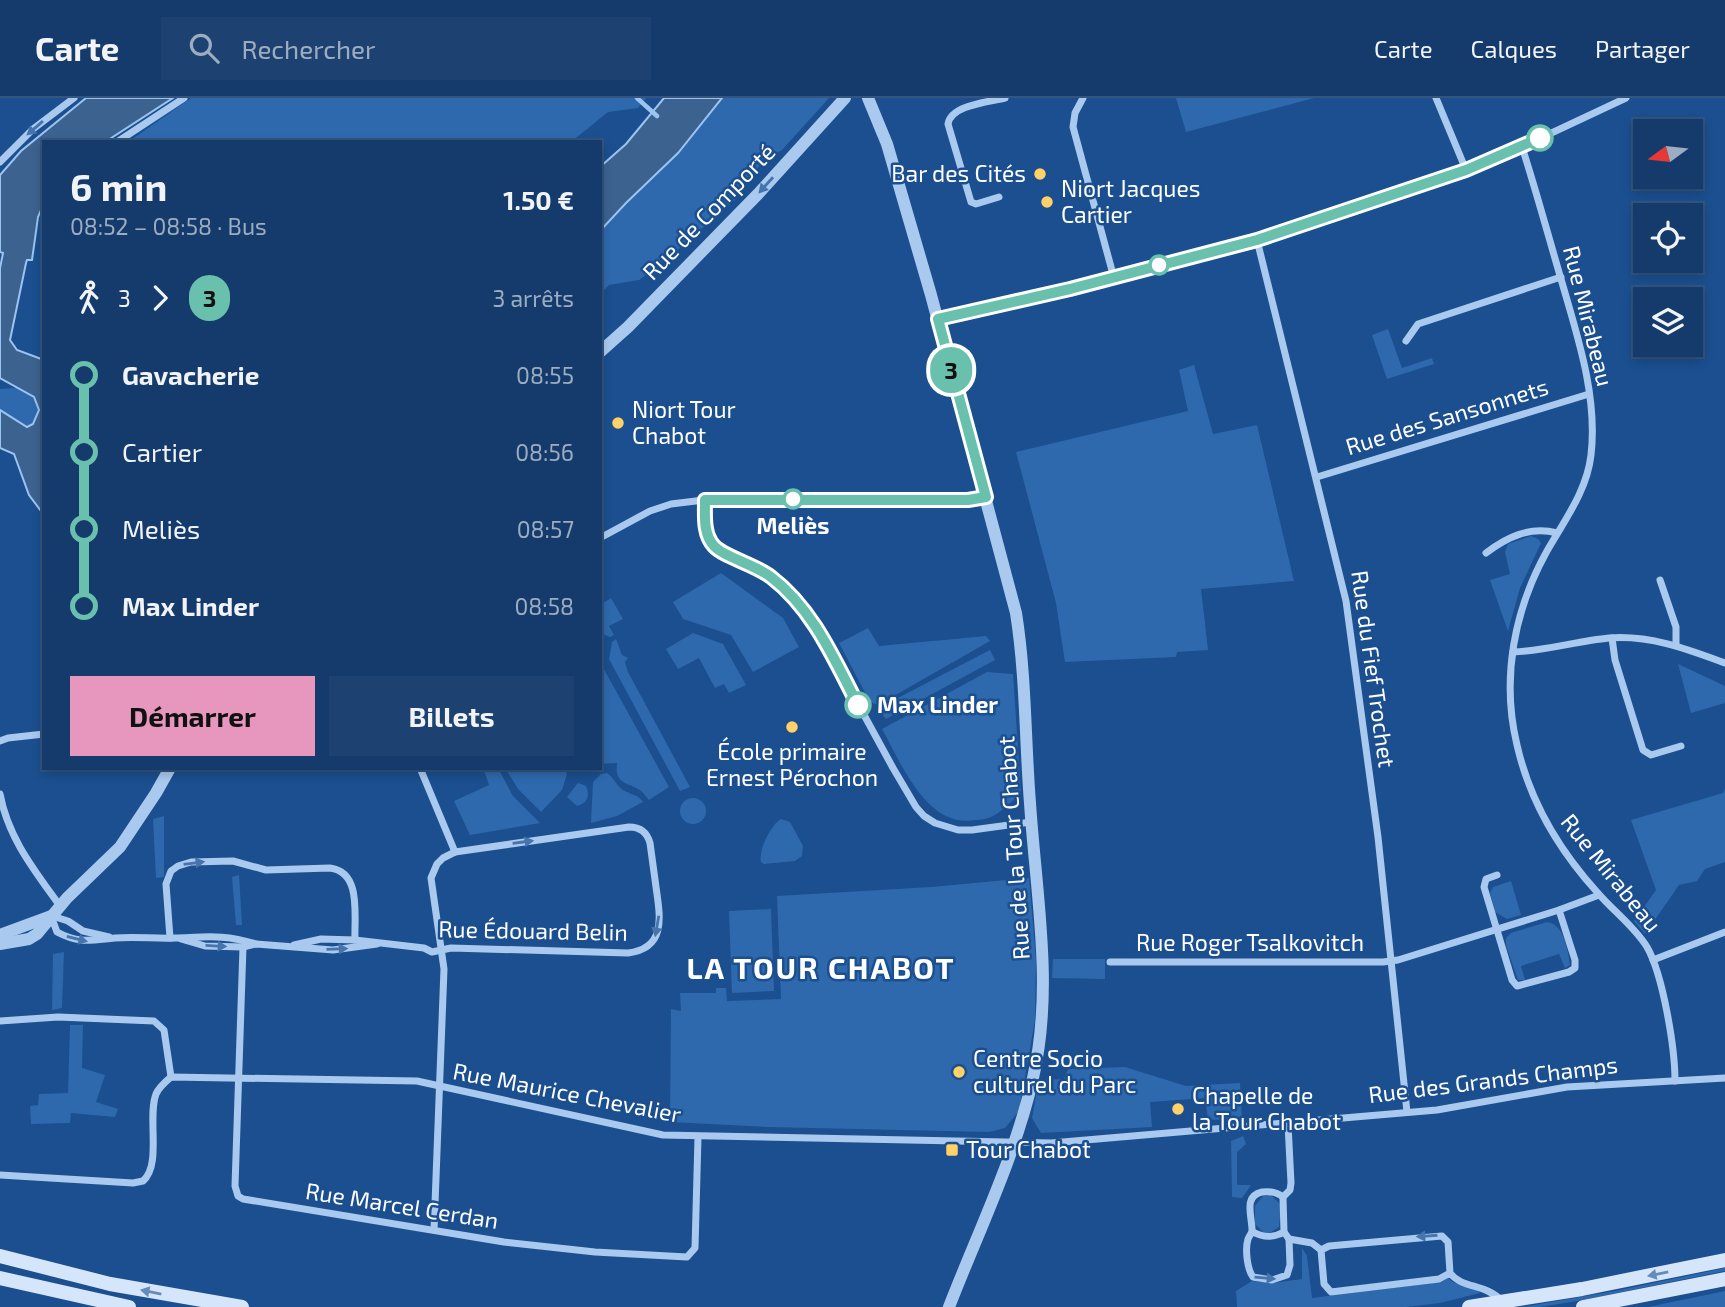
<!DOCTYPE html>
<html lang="fr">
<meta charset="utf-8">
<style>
body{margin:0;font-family:"Exo 2",sans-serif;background:#1d4271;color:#f1f3f6;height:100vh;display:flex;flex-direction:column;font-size:26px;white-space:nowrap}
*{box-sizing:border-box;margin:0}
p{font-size:23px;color:#9dadc1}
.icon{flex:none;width:38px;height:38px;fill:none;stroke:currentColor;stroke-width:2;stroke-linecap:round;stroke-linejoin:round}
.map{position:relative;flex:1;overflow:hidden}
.drawer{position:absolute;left:42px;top:42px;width:560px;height:630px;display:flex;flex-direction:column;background:#143b6b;border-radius:0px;box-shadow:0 4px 10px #0003,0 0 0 2px #33557e}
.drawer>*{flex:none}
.badge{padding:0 14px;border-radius:23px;font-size:24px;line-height:46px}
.needle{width:46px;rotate:255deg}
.tools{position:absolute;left:1633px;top:21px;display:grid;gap:14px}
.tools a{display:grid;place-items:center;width:70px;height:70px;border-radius:0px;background:#143b6b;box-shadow:0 4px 10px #0003,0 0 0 2px #33557e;font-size:35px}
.map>.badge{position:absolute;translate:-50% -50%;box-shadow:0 0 0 4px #fff}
.legs{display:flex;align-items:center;gap:10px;height:77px;padding:0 28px;font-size:23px}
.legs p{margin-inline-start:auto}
.headline{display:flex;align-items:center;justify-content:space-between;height:119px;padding:0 28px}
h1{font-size:38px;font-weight:700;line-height:52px}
.action{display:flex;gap:14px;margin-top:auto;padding:14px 28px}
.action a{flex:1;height:80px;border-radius:0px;background:#e797bd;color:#111;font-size:28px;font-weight:700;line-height:80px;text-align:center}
.action a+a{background:#1d4271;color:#f1f3f6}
ul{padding:0 28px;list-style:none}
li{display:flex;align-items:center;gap:24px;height:77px;font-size:26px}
li i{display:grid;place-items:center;width:10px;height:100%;margin:0 9px;background:currentColor}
li i::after{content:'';width:18px;height:18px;margin:-9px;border:5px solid;border-radius:50%;background:#143b6b}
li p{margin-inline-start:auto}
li:first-child i{background:linear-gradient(#0000 50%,currentColor 0)}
li:last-child i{background:linear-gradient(currentColor 50%,#0000 0)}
header{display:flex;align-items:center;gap:42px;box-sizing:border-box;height:98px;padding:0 35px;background:#143b6b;border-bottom:2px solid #33557e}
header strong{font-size:33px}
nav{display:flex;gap:38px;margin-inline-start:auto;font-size:24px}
.search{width:490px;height:63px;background:#1d4271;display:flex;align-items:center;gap:18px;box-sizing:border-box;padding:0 24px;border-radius:0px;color:#9dadc1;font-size:26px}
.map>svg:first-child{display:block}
.green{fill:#2e69ad}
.water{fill:#3c6290;stroke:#9cc4f0;stroke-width:2}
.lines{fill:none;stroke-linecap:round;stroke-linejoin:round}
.stream{stroke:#9cc4f0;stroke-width:4.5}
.minor{stroke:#a9c9ee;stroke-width:7}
.tertiary{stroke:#a9c9ee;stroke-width:12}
.secondary{stroke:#d6e6fa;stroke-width:14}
.oneway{fill:#4674ac}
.oneway2{fill:#668bba}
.line-1-casing{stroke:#fff;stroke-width:16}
.line-1{stroke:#69c0ac;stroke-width:10}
.stop-1-dot{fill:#fff;stroke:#69c0ac;stroke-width:3.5}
.poi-dot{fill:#ffd166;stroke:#1b4f8f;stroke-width:2.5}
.labels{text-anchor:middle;stroke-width:5;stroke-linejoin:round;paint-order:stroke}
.poi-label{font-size:23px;fill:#fff;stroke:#1b4f8f;text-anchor:start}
.street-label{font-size:23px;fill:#fff;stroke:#1b4f8f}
.stop-label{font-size:23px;font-weight:bold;fill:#fff;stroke:#1b4f8f}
.district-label{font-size:30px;font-weight:bold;letter-spacing:2px;fill:#fff;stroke:#1b4f8f}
</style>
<header>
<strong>Carte</strong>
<div class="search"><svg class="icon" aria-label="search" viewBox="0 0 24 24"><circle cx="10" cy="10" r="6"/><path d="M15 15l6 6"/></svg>Rechercher</div>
<nav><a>Carte</a><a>Calques</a><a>Partager</a></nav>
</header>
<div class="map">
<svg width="1725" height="1209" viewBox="0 0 1725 1209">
<rect width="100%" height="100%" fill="#1b4f8f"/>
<g class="green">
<polygon points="191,0 646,0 638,10 608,14 571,44 128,44"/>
<polygon points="717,0 829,0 782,52 763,63 736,101 660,167 639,182 609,187 600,196 600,126"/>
<polygon points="1176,0 1314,0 1186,34"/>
<polygon points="1388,231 1402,270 1432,260 1434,266 1387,281 1372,237"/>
<polygon points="1194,267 1213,336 1257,327 1294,483 1201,491 1208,552 1177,554 1176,559 1065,564 1056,505 1016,354 1188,313 1179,272"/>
<polygon points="41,288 44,417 16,356 0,350 0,291"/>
<polygon points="1531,438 1538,441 1541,445 1520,490 1508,533 1490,482 1510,476 1505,454 1508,446"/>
<polygon points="721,475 783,520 799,549 753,574 731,537 683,521 673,504"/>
<polygon points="611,500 623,521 609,528 614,537 610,539 600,535 600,507"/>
<polygon points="868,530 879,548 986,538 990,543 878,607 870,604 839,545"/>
<polygon points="693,535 723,546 746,587 729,595 724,586 715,590 699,560 678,571 666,551"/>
<polygon points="616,541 622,557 628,560 625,564 628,574 690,689 680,693 609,561 612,544"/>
<polygon points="990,552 995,562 886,621 881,615 894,602"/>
<path d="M600,564L669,689L649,702C646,699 644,695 641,693C630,684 614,688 617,665L600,666V620L604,609L600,593Z"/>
<polygon points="1678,566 1725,588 1725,605 1691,615"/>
<path d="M987,574L1013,576L1021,695C1012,703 1002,714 991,719C987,721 980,722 975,722C927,731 901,665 882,631Z"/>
<polygon points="488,670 498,670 513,698 540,725 470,737 454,703 489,687 484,672"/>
<polygon points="505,670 564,670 567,676 562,692 541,714 518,691"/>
<path d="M607,675C614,680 616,687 623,692C631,697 638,696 643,704L617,718L591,725L593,684L601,676Z"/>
<path d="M578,685L586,688C590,698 588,705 577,708L567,699Z"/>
<polygon points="1725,691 1725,764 1705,771 1697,783 1679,787 1645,836 1634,823 1656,792 1631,722 1723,695"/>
<circle cx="693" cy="713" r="13"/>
<polygon points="164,718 164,779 156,780 153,721"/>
<path d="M781,721L790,724L803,748L802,758L795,763L764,766L761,764C758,753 771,726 781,721Z"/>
<polygon points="239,777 242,827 236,827 232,779"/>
<polygon points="1029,780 1036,862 1035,922 1019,1013 1005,1030 989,1034 768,1029 670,1024 671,911 681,913 680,895 716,895 716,890 726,890 727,903 781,901 777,798 931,789"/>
<polygon points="1511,783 1521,817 1507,821 1495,814 1490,795 1493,789"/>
<polygon points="771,811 774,893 732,895 729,813"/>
<path d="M1547,824C1564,826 1568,852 1570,867L1565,870L1559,856L1521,868L1525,882H1518L1506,847V840L1511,835Z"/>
<polygon points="64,854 62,910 52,912 53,856"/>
<polygon points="1053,861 1105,861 1105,881 1052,880"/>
<polygon points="70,927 83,927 82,970 105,977 96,1004 118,1011 115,1019 71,1015 70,1025 31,1026 30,1008 38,1007 39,996 68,995"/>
<polygon points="1125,969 1186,988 1240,985 1242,1021 1208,1022 1205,1000 1150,1004 1152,1029 1041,1035 1032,1020 1039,982 1064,981 1068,971"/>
<polygon points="1243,1038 1246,1046 1237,1054 1237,1087 1251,1087 1242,1100 1232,1099 1231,1043"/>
<polygon points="1263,1098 1272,1098 1281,1107 1279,1129 1268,1136 1264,1135 1255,1126 1255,1108"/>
<path d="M1302,1150L1307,1158L1312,1200L1441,1184L1448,1180C1459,1191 1472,1186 1480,1195L1440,1205L1406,1209H1237L1236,1193L1252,1183L1273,1185L1302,1181Z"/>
<polygon points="1725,1170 1725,1173 1577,1203 1540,1209 1522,1209 1615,1193"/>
<polygon points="1725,1193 1725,1209 1648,1209"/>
</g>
<g class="water">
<polygon points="86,0 173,0 105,44 44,44 44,105 38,119 32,162 27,162 26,165 10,242 17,252 44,262 44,417 29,397 14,356 0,350 0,312 27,329 33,326 39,312 34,299 0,280 0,170 3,155 0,154 0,77 21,53"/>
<polygon points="664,0 722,0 678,55 626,105 600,133 600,69 626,46"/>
</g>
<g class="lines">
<polyline class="stream" points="637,0 657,18"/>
<g class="minor">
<polyline points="1083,0 1075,15 1073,29 1114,180"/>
<polyline points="1436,0 1466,72"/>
<polyline points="117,44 184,0"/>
<path d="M1522,49C1536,92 1548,137 1561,181C1577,237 1598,298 1591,357C1587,393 1564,423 1547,453C1514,512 1501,581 1517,647C1530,704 1558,751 1597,794C1613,813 1634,828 1647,849C1663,877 1675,950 1675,983"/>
<polyline points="0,64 33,31 74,0"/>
<path d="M999,99L976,106L971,104L948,26C951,7 989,4 1005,0"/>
<polyline points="1257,142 1346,503 1378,739 1407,1014"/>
<polyline points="938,221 1114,180 1317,123 1498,60 1626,0"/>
<polyline points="1406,243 1418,226 1561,179"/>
<polyline points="1317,379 1589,296"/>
<polyline points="704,402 706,429 713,447 723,454 769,477 793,498 816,529 893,670 916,709 924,718 935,725 958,732 972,732 1031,724"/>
<polyline points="600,440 650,413 671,406 704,402 969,403 986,399"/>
<path d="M1486,455C1507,439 1530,428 1557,435"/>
<polyline points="1660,482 1676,529 1676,547"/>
<polyline points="1612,540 1615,562 1643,652 1651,657 1681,648"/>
<path d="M1513,554C1545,553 1577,543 1609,540C1651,537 1687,551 1725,565"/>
<polyline points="0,643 8,640 44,636"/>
<polyline points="420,670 455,754 443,760 437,766 431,780 444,871 434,1132"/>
<path d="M0,696C8,740 35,773 60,808"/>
<polyline points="1497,777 1486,781 1484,789 1512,882 1517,888 1569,874 1575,870 1575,862 1559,812"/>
<path d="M51,818L57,834C79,846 92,842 115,840C135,838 155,841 175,840C207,839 224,836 256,846"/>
<polyline points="52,818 68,823 83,833 109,839"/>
<path d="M170,840L166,786L171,773L178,768L191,764L233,763L266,772L330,770C362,774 354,818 355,842"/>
<polyline points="181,841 205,848 243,849 256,846 333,852 377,846"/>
<path d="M294,847L321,841L355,842L424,850L432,854L451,850L628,855C667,850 660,818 656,789C654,774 652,759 650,745C647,734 640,729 629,729L455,754"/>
<polyline points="243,849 235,1088 238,1098 243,1101 504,1144 595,1154 687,1159 695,1150 698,1039"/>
<polyline points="1653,862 1725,834"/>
<polyline points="1110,864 1383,864 1398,862 1559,812 1599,797"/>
<polyline points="0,923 58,919 154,923 164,932 171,979"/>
<polyline points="1288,1026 1291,1085 1290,1092 1283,1099 1284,1134 1289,1141 1312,1145 1321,1152"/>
<path d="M0,1077L133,1085L143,1083C162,1067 147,1019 156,996C159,989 165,984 171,979L417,983L663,1037L1051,1045L1437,1012L1567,989L1725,980"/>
<path d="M1283,1099C1277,1094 1270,1093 1262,1094C1243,1098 1252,1118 1252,1132C1252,1136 1250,1136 1248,1141C1245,1151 1247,1171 1253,1179L1272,1182L1287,1177L1290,1167L1289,1141"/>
<path d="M1253,1134C1264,1140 1273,1140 1284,1134"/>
<path d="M1450,1175L1439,1181L1331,1194L1324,1186L1321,1152L1329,1148L1442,1138L1448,1144L1450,1175C1462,1191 1485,1185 1502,1203"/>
</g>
<g class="tertiary">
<path d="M868,0L887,46L931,197L1016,515C1026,578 1025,642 1030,705C1036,797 1054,889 1033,980C1015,1059 978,1134 949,1209"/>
<polyline points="600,254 628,229 758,96 845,0"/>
<polyline points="0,837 51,818"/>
<polyline points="0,846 29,841 37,836 67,800 120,749 156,695 170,670"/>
</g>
<g class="secondary">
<polyline points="0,1158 110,1186 242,1209"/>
<polyline points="0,1180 129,1209"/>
<polyline points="1469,1209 1582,1191 1725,1162"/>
<polyline points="1583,1209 1725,1181"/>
</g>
</g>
<defs><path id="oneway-solid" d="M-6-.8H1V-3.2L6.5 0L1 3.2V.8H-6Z" transform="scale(1.75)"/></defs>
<g class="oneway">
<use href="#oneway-solid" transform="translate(35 30) rotate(139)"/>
<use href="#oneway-solid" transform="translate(766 87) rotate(132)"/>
<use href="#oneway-solid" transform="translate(523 744) rotate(-8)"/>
<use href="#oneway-solid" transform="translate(194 765) rotate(-7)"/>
<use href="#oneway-solid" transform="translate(657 828) rotate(100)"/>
<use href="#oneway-solid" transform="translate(77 841) rotate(14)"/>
<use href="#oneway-solid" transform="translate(216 848) rotate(3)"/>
<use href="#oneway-solid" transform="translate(337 851) rotate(-2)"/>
<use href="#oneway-solid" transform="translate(1427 1138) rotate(176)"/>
<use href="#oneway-solid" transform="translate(1265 1180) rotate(5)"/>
</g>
<g class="oneway2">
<use href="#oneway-solid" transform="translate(1658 1176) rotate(168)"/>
<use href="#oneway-solid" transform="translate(151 1194) rotate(-169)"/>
</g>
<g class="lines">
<g class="line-1-casing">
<path id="line-1" d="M858,607C834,561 813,511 771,479C756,467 724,459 714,448C703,436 705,418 705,402H968L986,399L938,221L1070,191L1257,142L1466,72L1540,40"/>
</g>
<use href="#line-1" class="line-1"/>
</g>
<g class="stop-1-dot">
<circle cx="1540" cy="40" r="12"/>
<circle cx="1159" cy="167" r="9"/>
<circle cx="793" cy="401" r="9"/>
<circle cx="858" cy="607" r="12"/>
</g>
<g class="poi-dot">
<circle cx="1040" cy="76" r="7"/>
<circle cx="1047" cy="104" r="7"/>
<circle cx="618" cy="325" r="7"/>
<circle cx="792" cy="629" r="7"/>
<circle cx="959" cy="974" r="7"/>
<circle cx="1178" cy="1011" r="7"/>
<rect x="945" y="1045" width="14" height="14" rx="3.5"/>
</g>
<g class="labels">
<g class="poi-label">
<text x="1026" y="84" text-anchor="end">Bar des Cités</text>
<text x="1061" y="99">Niort Jacques<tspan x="1061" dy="26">Cartier</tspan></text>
<text x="632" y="320">Niort Tour<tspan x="632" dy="26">Chabot</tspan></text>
<text x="792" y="662" text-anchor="middle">École primaire<tspan x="792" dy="26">Ernest Pérochon</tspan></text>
<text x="973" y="969">Centre Socio<tspan x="973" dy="26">culturel du Parc</tspan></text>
<text x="1192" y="1006">Chapelle de<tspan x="1192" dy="26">la Tour Chabot</tspan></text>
<text x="966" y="1060">Tour Chabot</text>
</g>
<g class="street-label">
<text transform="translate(709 114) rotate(-46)" y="8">Rue de Comporté</text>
<text transform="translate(1588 218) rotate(76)" y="8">Rue Mirabeau</text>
<text transform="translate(1447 319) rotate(-17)" y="8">Rue des Sansonnets</text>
<text transform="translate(1373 571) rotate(82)" y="8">Rue du Fief Trochet</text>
<text transform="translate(1014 750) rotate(-94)" y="8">Rue de la Tour Chabot</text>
<text transform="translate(1611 775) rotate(51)" y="8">Rue Mirabeau</text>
<text transform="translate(533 833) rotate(1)" y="8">Rue Édouard Belin</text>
<text x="1250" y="853">Rue Roger Tsalkovitch</text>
<text transform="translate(1493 982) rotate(-7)" y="8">Rue des Grands Champs</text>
<text transform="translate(567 995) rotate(11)" y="8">Rue Maurice Chevalier</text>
<text transform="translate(402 1108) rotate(9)" y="8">Rue Marcel Cerdan</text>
</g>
<g class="stop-label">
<text x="793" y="436">Meliès</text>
<text x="877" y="615" text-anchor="start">Max Linder</text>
</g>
<g class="district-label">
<text x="821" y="881">LA TOUR CHABOT</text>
</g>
</g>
</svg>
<div class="tools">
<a><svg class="needle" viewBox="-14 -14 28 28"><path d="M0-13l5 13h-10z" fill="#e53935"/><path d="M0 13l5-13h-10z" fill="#9dadc1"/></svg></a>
<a><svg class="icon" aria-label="locate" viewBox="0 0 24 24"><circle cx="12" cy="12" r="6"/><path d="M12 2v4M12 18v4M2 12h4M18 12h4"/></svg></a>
<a><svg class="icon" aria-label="layers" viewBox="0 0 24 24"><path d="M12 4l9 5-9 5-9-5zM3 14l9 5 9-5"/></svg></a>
</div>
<b class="badge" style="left:951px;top:272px;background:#69c0ac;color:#111">3</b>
<section class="drawer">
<div class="headline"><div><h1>6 min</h1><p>08:52 – 08:58 · Bus</p></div><b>1.50 €</b></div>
<div class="legs"><svg class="icon" aria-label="walk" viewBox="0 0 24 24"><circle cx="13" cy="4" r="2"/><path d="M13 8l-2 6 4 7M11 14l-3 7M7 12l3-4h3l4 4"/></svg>3<svg class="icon" aria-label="forward" viewBox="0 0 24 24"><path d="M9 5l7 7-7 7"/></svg><b class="badge" style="background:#69c0ac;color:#111">3</b><p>3 arrêts</p></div>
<ul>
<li><i style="color:#69c0ac"></i><b>Gavacherie</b><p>08:55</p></li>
<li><i style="color:#69c0ac"></i><span>Cartier</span><p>08:56</p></li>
<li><i style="color:#69c0ac"></i><span>Meliès</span><p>08:57</p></li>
<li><i style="color:#69c0ac"></i><b>Max Linder</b><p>08:58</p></li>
</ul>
<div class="action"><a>Démarrer</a><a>Billets</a></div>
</section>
</div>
